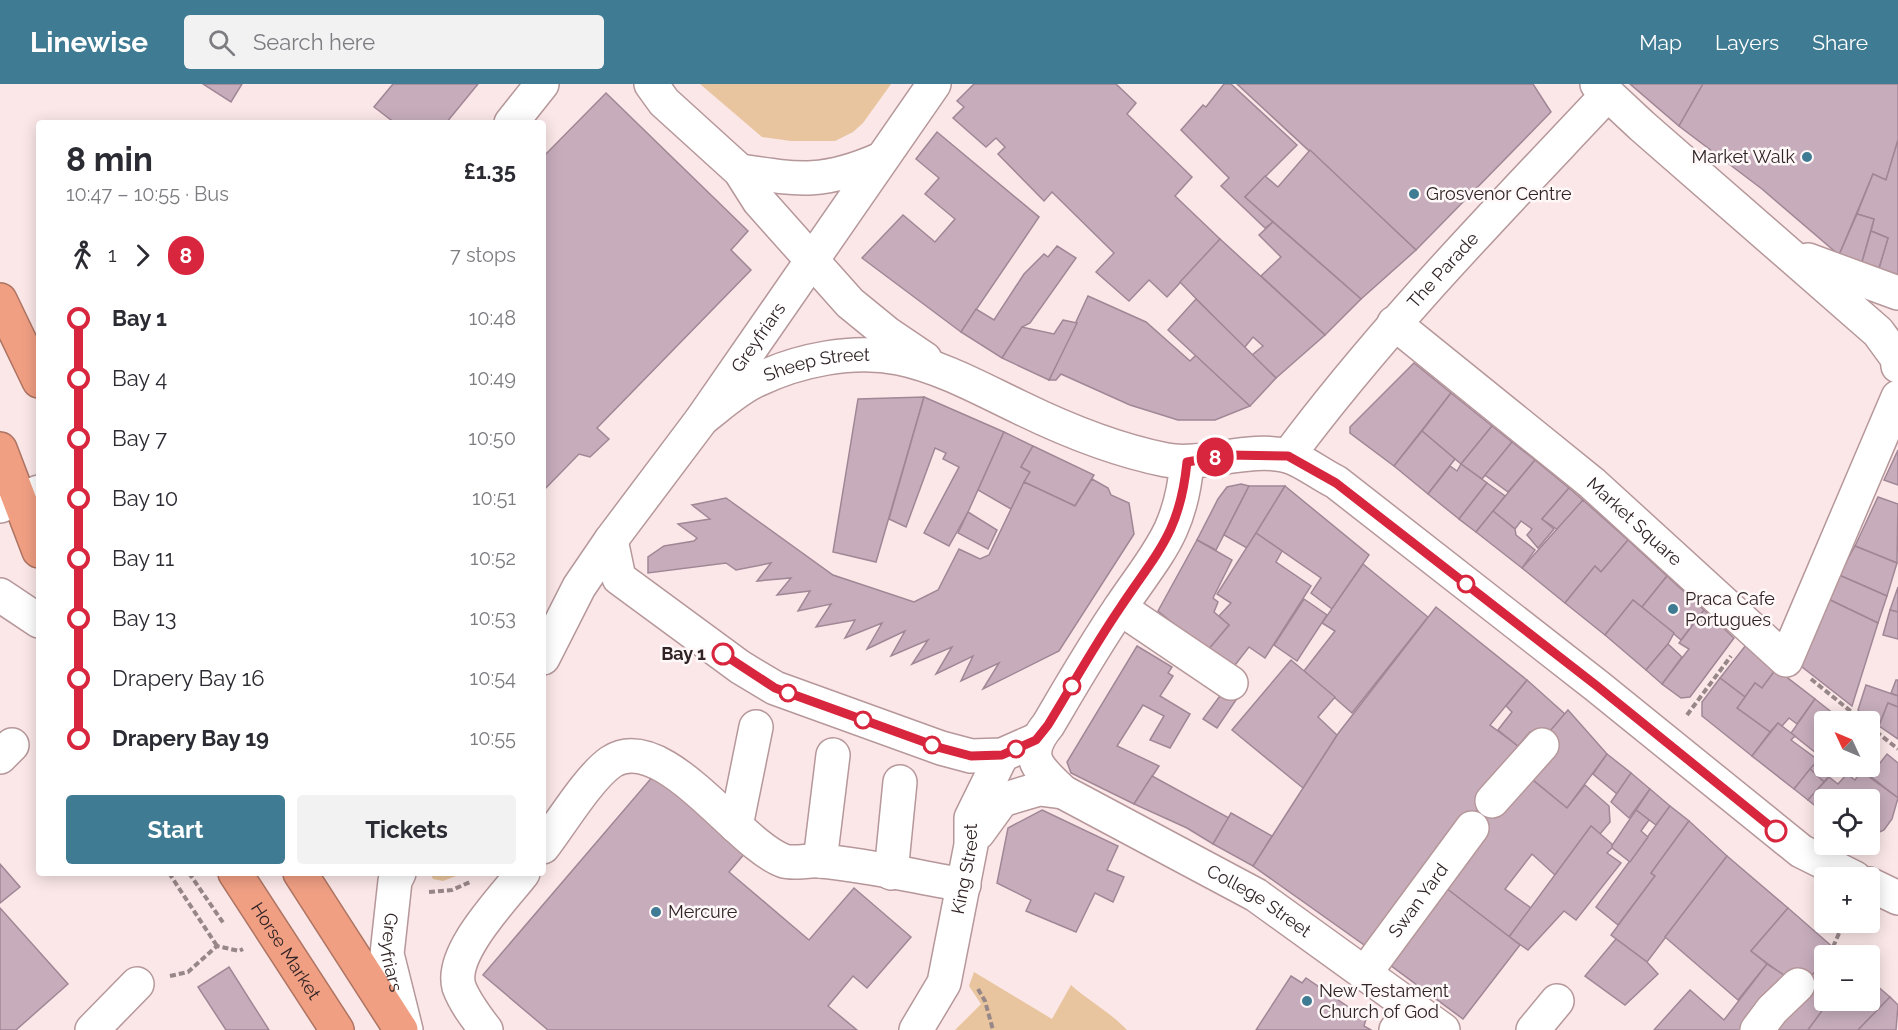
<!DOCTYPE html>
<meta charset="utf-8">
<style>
body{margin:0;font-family:Raleway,sans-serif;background:#f2f2f3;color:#2b2b33;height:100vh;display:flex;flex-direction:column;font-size:22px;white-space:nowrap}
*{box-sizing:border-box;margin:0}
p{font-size:20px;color:#7c7c81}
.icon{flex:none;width:33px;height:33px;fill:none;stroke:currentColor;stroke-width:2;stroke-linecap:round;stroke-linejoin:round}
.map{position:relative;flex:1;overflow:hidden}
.sheet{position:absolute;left:36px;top:36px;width:510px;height:756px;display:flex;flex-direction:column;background:#fff;border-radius:6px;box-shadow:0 3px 15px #0003}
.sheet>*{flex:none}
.badge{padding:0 12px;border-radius:20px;font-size:21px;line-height:39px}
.needle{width:39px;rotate:314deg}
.controls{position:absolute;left:1814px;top:627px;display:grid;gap:12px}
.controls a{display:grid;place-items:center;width:66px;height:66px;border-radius:6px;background:#fff;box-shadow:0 3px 15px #0003;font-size:30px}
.map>.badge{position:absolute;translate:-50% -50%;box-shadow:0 0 0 3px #fff}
.legs{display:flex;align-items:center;gap:9px;height:66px;padding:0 30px;font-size:20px}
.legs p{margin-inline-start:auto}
.head{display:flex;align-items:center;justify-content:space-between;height:102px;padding:0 30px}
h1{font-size:33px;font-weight:700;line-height:45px}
.cta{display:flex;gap:12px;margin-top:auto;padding:12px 30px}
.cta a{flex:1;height:69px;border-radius:6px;background:#3f7b92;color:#fff;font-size:24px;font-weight:700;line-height:69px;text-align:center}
.cta a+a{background:#f2f2f3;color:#2b2b33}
ul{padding:0 30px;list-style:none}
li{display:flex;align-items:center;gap:21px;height:60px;font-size:22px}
li i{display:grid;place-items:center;width:9px;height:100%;margin:0 8px;background:currentColor}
li i::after{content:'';width:15px;height:15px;margin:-8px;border:4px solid;border-radius:50%;background:#fff}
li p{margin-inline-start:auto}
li:first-child i{background:linear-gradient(#0000 50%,currentColor 0)}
li:last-child i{background:linear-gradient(currentColor 50%,#0000 0)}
header{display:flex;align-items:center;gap:36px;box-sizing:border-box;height:84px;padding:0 30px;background:#3f7b92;color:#fff}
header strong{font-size:28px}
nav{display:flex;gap:33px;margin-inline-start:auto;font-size:21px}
.search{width:420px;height:54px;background:#f2f2f3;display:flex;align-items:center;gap:15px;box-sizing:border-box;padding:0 21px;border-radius:6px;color:#7c7c81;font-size:22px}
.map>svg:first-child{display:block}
.green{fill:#e8c59e}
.building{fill:#c7adbc;stroke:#a18796;stroke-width:1.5}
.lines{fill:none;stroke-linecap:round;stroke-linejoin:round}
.minor-casing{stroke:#b6979a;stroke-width:36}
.highway-casing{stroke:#ad7462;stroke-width:36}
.path{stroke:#988789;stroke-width:4;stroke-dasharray:6 3;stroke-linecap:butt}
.minor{stroke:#fff;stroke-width:33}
.highway{stroke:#f09f83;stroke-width:33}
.line-1-casing{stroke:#fff;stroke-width:14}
.line-1{stroke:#d7263d;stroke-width:9}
.poi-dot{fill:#3f7b92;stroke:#fff8f8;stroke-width:2}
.stop-1-dot{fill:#fff;stroke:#d7263d;stroke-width:3}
.labels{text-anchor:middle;stroke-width:5;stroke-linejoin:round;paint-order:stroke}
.poi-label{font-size:18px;fill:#312426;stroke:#fff8f8;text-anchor:start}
.street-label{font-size:18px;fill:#312426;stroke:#fff8f8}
.stop-label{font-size:18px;font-weight:bold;fill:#312426;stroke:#fff8f8;text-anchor:end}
</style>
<header>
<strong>Linewise</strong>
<div class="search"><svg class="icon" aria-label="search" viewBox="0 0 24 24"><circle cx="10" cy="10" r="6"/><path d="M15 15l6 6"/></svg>Search here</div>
<nav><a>Map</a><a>Layers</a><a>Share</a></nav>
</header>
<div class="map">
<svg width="1898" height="946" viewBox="0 0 1898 946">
<rect width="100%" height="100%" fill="#fbe7e8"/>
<g class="green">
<polygon points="700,0 891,0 863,39 853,48 835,57 791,57 762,53"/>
<polygon points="430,789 464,789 443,797 433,795"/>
<path d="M974,888L1052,935L1071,901C1089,917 1110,928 1127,946H955L981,920L969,902Z"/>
</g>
<g class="building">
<polygon points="203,0 242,0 231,18"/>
<polygon points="393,0 478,0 446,39 395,39 374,23"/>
<polygon points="974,0 1116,0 1136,19 1127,30 1192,93 1175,112 1220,155 1215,161 1167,213 1149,196 1129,217 1096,188 1114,169 1052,108 1044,117 998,70 1005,63 996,54 986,63 953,34 964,23 957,17"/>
<polygon points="1224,0 1231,0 1297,61 1245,113 1273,138 1265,144 1221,102 1229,94 1181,46 1203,21 1206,23"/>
<polygon points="1237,0 1533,0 1551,28 1416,166"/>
<polygon points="1630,0 1703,0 1679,42"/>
<polygon points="1703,0 1898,0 1898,56 1886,96 1873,90 1839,171 1762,105 1679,42"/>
<polygon points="606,9 748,147 731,166 751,186 597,344 609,355 590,373 579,370 543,407 543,73"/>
<polygon points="937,48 1039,133 961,248 862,174 903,131 935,158 955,135 925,110 939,94 916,75"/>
<polygon points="1898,56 1898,191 1879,184 1888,154 1871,147 1874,135 1857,130 1873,90 1886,96"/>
<polygon points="1310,66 1416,166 1361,215 1245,113 1265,92 1278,103"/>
<polygon points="1857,130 1874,135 1862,178 1839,171"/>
<polygon points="1273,138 1361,215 1325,251 1261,192 1281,173 1259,151"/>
<polygon points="1871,147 1888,154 1879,184 1862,178"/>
<polygon points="1220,155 1325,251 1276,294 1252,271 1263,262 1253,253 1244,264 1180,198"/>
<polygon points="1057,162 1076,174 1030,239 1022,243 1002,274 961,248 976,225 994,236 1024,190 1044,170 1048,173"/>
<polygon points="1088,212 1146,238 1190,277 1196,271 1250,322 1215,336 1178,336 1130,321 1061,290 1056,296 1049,296"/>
<polygon points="1196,215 1276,294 1250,322 1168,246"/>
<polygon points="1063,236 1077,239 1049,296 1002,274 1022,243 1054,250"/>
<polygon points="1414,279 1451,309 1394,382 1350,349 1350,343"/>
<polygon points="1451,309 1492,342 1461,380 1422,347"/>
<polygon points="924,313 876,478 833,468 858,315"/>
<polygon points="924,313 1004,348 968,428 949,462 924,449 959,383 943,375 946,369 935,364 906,443 889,435"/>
<polygon points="1492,342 1512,358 1482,395 1461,380"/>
<polygon points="1422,347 1455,375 1428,410 1394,382"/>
<polygon points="1004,348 1033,362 1021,383 1030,388 1011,425 978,406"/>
<polygon points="1512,358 1535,376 1508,408 1485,391"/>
<polygon points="1033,362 1094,391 1075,422 1024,398 1030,388 1021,383"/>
<polygon points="1898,366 1898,401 1884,396"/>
<polygon points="1535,376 1569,404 1542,435 1554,445 1538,464 1527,451 1532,445 1521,437 1515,445 1493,427"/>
<polygon points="1461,380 1487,399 1459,435 1428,410 1450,382 1457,387"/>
<polygon points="1092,395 1108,404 1111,411 1129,419 1134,450 1059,567 983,605 999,579 961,597 973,572 936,590 952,563 912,580 928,556 891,572 905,547 867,565 882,539 845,554 855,536 816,543 831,520 798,527 810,507 777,511 791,494 757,497 771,479 736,486 726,479 648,489 648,473 664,462 694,457 697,454 678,440 710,435 692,421 726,414 833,491 914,518 938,506 959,465 980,475 989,471 1024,398 1075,422"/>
<polygon points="1487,399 1505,412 1476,448 1459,435"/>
<polygon points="1241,400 1249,402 1216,466 1197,456 1218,415 1227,403"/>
<polygon points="1249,402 1285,402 1247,464 1224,451"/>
<polygon points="1285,402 1369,471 1332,525 1311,509 1321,494 1256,449"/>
<polygon points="1569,404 1583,416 1558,446 1542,435"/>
<polygon points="1878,413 1898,420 1897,479 1855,462"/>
<polygon points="1583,416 1628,456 1601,488 1595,482 1565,519 1522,484"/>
<polygon points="1493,427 1515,445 1516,451 1535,466 1522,484 1476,448"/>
<polygon points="968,428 997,446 988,465 958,449"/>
<polygon points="1256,449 1282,467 1276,478 1311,502 1265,574 1249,563 1232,585 1207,567 1229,541 1219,532 1231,519 1217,510"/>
<polygon points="1197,456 1232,476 1213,514 1218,518 1214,528 1229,541 1207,567 1158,527"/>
<polygon points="1628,456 1667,492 1642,523 1633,516 1605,551 1565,519 1595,482 1601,488"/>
<polygon points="1855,462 1897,479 1887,512 1839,491"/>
<polygon points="1363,480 1428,533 1352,629 1304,587 1335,547 1322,539"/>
<polygon points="1839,491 1887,512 1878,539 1826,514"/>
<polygon points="1667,492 1704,526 1681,556 1642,523"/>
<polygon points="1898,503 1898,528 1890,526"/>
<polygon points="1826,514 1878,539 1852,622 1797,579"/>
<polygon points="1304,515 1327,531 1297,577 1274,561"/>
<polygon points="1633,516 1674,549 1668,560 1646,586 1605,551"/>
<polygon points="1436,523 1527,596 1490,641 1518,662 1489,699 1490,711 1367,863 1253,782 1337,651"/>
<polygon points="1704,526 1734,554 1690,613 1681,614 1662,600 1689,565 1679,559"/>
<polygon points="1890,526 1898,528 1898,555 1883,551"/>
<polygon points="1668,560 1682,573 1662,600 1646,586"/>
<polygon points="1746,561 1776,585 1762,604 1755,599 1745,613 1720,594"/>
<polygon points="1137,562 1172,583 1168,589 1173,592 1160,612 1190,630 1170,664 1150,656 1164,632 1143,621 1117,662 1159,682 1134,720 1071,689 1067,678"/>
<polygon points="1291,576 1335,613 1318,633 1337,651 1303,704 1232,646"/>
<polygon points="1776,585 1815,615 1797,640 1789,634 1782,642 1778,639 1770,648 1737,624 1755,599 1762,604"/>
<polygon points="1720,594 1745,613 1737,624 1770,648 1752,672 1702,632 1702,618"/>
<polygon points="1527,596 1565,630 1541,658 1530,648 1518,662 1498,646 1512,628 1506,622"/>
<polygon points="1896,596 1898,596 1898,612 1891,609"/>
<polygon points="1866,601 1898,612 1898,623 1888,619 1879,642 1858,626"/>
<polygon points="1225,605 1238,613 1217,644 1203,635"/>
<polygon points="1815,615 1844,638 1824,638 1824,659 1816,669 1791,649"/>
<polygon points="1888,619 1898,623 1898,655 1879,642"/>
<polygon points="1568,626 1607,670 1567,724 1523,688 1544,654"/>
<polygon points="1778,639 1795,652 1791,656 1818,676 1794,705 1752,672"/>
<polygon points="1607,670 1631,689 1617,710 1593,690"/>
<polygon points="1887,670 1898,679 1898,714 1870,692"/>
<polygon points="1818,676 1822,680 1824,678 1824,682 1838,682 1824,698 1810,685"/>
<polygon points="1810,685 1824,698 1808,716 1794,705"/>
<polygon points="1861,687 1898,714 1892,735 1884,746 1869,753 1869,716 1824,716 1824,729 1808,716 1829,693 1838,700 1847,690 1855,696"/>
<polygon points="1523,688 1567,724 1585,701 1609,722 1610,738 1600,750 1591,742 1555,791 1532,770 1505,805 1531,824 1509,853 1446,804 1467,740 1488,713"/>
<polygon points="1631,689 1650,705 1629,734 1611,718"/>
<polygon points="654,691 745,769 729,788 809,856 854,804 911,853 867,904 853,892 828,922 857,946 548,946 483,891"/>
<polygon points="1152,692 1229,734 1213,760 1187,744 1134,720"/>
<polygon points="1650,705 1670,722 1656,741 1636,726"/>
<polygon points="1670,722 1689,737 1651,789 1655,792 1618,841 1596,823"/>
<polygon points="1042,726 1118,762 1107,786 1124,793 1113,818 1095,809 1076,848 1026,827 1031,816 997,799 1008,744"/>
<polygon points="1636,726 1649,736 1641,747 1648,753 1630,778 1611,763"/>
<polygon points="1231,729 1272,752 1253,782 1213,760"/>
<polygon points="1689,737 1727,772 1647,878 1611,851 1655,792 1651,789"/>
<polygon points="1591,742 1612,760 1612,764 1607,769 1621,779 1576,836 1564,827 1528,866 1509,853"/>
<polygon points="1727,772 1788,824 1751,867 1767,880 1738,916 1665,853"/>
<polygon points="0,780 20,803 0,819"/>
<polygon points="1446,804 1520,861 1463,935 1386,878"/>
<polygon points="0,824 68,900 16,946 0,946"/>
<polygon points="1788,824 1835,865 1829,872 1824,872 1824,878 1800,904 1751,867"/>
<polygon points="1616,855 1647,878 1658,890 1625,921 1585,892"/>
<polygon points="1835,865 1843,872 1829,872"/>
<polygon points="1824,878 1824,916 1830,916 1808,946 1779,946 1770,939 1772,935"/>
<polygon points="1767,880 1795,898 1752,946 1654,946 1690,906 1724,936"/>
<polygon points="229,883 269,946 226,946 198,903"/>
<polygon points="1291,892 1302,899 1306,894 1366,935 1364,942 1371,946 1256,946"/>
<polygon points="1869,895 1890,913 1858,946 1808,946 1830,916 1869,916"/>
<polygon points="1890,913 1898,921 1896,946 1858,946"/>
</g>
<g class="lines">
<g class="minor-casing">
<g id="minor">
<polyline points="651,0 664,18 740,87 759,117 850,219 888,250 925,275"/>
<polyline points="1597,0 1642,42 1878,248 1897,274 1898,282"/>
<polyline points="511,39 542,0"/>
<path d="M740,87C800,96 824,100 881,75"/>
<polyline points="1808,176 1898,209"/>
<path id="s1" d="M1394,239L1592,399L1786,576L1898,313"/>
<path id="s2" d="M702,335C719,322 737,305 757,296C799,276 852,265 899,274C942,283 981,305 1021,324C1066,346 1116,366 1166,376C1202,383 1250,362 1288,372C1304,377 1321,391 1336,398L1597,602L1801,767L1855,794"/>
<path id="s3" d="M1288,372C1384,243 1497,128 1607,11"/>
<path id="s4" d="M1187,378C1181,448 1157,469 1120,524C1094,562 1071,602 1048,641C1022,673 1038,684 1063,708L1256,811L1443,946"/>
<polyline points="0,422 39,408"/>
<polyline points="611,456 619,494 740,583 775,604 941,664 971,672 1002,671 1036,656"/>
<polyline points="0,511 39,537"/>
<polyline points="1120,524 1231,599"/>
<path id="s5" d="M543,574L579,503L611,456L702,335L934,0"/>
<polyline points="0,673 12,661"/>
<polyline points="1492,717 1542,661"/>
<polyline points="736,742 756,643"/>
<polyline points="978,749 1002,716 1039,705 1063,708"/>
<path d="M543,763C560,741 589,693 611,678C663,644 738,761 784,777C794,780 809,776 820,777C868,781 917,793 964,801"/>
<polyline points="820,777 833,671"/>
<path id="s6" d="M399,789L395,797L387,870L406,946"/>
<polyline points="891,789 900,698"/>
<polyline points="1869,800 1898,814"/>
<path id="s7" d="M1365,889L1472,744"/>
<polyline points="92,946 137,900"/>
<path d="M486,946C476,933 465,919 459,903C449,869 504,814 523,789"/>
<path id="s8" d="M916,946L944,899L971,761V734L1002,671"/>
<polyline points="1396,946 1413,924"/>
<polyline points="1533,946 1557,917"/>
<polyline points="1757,946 1772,926 1798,901"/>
</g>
</g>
<g class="highway-casing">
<g id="highway">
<polyline points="0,216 39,297"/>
<polyline points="0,365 39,467"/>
<path id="s9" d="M235,789L337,946"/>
<polyline points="300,789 401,946"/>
</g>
</g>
<g class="path">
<polyline points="1811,595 1864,638"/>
<polyline points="1687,631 1731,572"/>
<polyline points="1869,642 1898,665"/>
<polyline points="169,789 217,862"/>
<polyline points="189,789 224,840"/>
<polyline points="429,808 452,806 470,798"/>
<polyline points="1833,863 1844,838"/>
<polyline points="170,892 188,888 217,862 239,867 243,865"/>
<polyline points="978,905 985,917 993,946"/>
</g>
<use href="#minor" class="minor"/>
<use href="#highway" class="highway"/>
</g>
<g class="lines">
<g class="line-1-casing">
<path id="line-1" d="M723,570L775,604L941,664L971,672L1002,671L1036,656L1048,641C1072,602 1094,562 1120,524C1157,468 1180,449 1187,378L1228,371L1288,372L1336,399L1597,602L1776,747"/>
</g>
<use href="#line-1" class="line-1"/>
</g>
<g class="poi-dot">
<circle cx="1807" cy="73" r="6"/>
<circle cx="1414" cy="110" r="6"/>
<circle cx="1673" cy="525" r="6"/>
<circle cx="656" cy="828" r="6"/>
<circle cx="1307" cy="917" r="6"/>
</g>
<g class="stop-1-dot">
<circle cx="1466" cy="500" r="8"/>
<circle cx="723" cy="570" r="10"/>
<circle cx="1072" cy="602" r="8"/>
<circle cx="788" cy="609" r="8"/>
<circle cx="863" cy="636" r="8"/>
<circle cx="932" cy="661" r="8"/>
<circle cx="1016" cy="665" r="8"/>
<circle cx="1776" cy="747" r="10"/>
</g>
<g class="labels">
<g class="poi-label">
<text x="1795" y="79" text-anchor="end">Market Walk</text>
<text x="1426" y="116">Grosvenor Centre</text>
<text x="1685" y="521">Praca Cafe<tspan x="1685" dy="21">Portugues</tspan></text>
<text x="668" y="834">Mercure</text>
<text x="1319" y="913">New Testament<tspan x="1319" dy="21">Church of God</tspan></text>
</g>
<g class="street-label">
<text dy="6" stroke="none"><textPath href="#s3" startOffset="242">The Parade</textPath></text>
<text dy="6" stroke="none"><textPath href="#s5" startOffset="387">Greyfriars</textPath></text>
<text dy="6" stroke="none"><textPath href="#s2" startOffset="130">Sheep Street</textPath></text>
<text dy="6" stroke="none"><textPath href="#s1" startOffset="312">Market Square</textPath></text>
<text dy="6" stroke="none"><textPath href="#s8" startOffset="171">King Street</textPath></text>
<text dy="6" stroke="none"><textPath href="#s7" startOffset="90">Swan Yard</textPath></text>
<text dy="6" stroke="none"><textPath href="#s4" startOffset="606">College Street</textPath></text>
<text dy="6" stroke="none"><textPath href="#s6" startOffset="81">Greyfriars</textPath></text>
<text dy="6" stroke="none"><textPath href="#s9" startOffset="93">Horse Market</textPath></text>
</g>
<g class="stop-label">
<text x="706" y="576">Bay 1</text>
</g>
</g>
</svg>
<div class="controls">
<a><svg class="needle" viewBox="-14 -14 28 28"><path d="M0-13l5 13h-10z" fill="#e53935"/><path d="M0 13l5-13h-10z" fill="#7c7c81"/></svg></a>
<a><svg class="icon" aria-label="locate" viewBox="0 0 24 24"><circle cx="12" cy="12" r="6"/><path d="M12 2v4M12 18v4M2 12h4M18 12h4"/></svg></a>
<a>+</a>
<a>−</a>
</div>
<b class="badge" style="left:1215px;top:373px;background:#d7263d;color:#fff">8</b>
<section class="sheet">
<div class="head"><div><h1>8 min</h1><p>10:47 – 10:55 · Bus</p></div><b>£1.35</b></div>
<div class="legs"><svg class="icon" aria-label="walk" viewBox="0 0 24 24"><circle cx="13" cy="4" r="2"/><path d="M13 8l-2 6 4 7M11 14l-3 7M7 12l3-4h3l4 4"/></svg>1<svg class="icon" aria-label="forward" viewBox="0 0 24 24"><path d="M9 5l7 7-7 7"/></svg><b class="badge" style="background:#d7263d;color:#fff">8</b><p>7 stops</p></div>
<ul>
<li><i style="color:#d7263d"></i><b>Bay 1</b><p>10:48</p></li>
<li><i style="color:#d7263d"></i><span>Bay 4</span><p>10:49</p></li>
<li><i style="color:#d7263d"></i><span>Bay 7</span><p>10:50</p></li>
<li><i style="color:#d7263d"></i><span>Bay 10</span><p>10:51</p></li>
<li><i style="color:#d7263d"></i><span>Bay 11</span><p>10:52</p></li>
<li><i style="color:#d7263d"></i><span>Bay 13</span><p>10:53</p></li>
<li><i style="color:#d7263d"></i><span>Drapery Bay 16</span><p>10:54</p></li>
<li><i style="color:#d7263d"></i><b>Drapery Bay 19</b><p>10:55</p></li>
</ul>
<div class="cta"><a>Start</a><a>Tickets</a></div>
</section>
</div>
